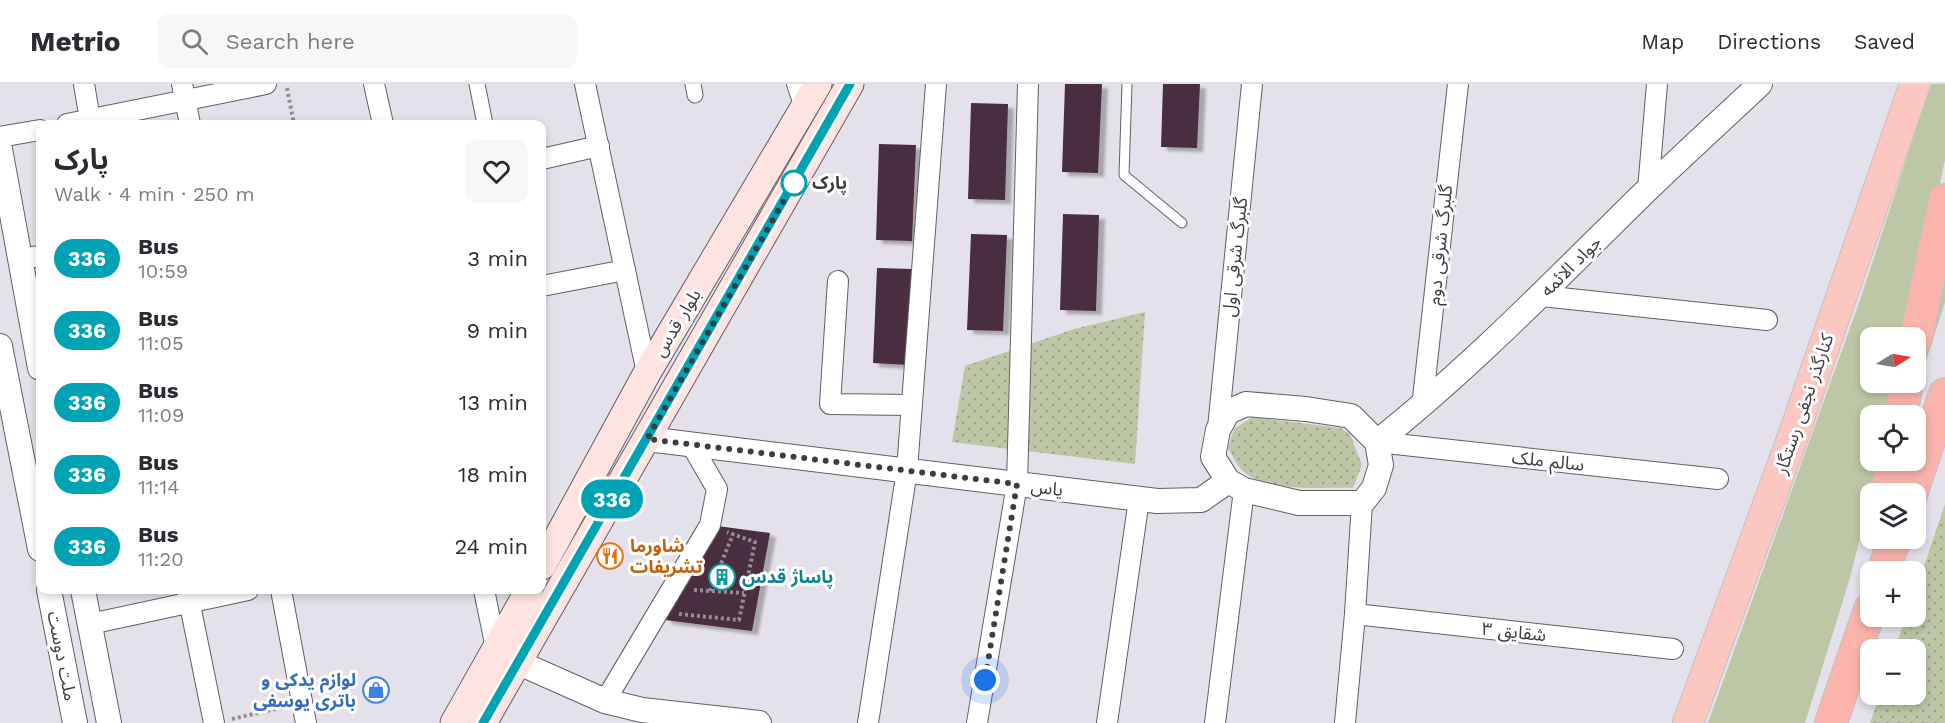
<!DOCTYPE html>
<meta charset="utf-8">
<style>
body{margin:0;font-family:"Work Sans","Noto Sans Arabic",sans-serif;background:#f7f7f7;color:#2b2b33;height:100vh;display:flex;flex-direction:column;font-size:22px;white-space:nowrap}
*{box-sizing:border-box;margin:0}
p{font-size:20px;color:#7c7c81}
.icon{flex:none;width:33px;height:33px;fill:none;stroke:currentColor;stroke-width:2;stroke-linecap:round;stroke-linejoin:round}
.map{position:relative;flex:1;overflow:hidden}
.sheet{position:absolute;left:36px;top:36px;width:510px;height:474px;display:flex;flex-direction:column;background:#fff;border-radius:12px;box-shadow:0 3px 9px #0003}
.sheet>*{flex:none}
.badge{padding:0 12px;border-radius:20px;font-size:21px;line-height:39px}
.needle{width:39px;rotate:79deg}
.tools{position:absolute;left:1860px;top:243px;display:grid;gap:12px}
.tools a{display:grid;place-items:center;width:66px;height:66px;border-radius:12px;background:#fff;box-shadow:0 3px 9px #0003;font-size:30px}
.you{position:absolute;width:30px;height:30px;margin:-15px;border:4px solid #fff;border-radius:50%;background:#1a73e8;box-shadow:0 0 0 9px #1a73e833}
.map>.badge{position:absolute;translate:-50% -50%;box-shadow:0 0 0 3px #fff}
.round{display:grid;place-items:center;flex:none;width:63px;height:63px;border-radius:12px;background:#f7f7f7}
.head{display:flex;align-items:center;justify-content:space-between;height:102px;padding:0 18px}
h1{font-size:28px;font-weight:700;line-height:45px}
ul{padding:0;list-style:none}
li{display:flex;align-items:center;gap:18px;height:72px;padding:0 18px}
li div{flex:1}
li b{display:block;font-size:22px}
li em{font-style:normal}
li .badge{min-width:66px;font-weight:700;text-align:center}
header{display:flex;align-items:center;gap:36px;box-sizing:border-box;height:84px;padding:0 30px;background:#fff;border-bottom:2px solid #e1e1e2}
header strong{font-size:28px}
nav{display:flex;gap:33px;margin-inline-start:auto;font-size:21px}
.search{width:420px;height:54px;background:#f7f7f7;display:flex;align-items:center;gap:15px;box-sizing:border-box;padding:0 21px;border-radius:12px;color:#7c7c81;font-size:22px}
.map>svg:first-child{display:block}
.grass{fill:url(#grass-dots)}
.garden{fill:#bdc7a6}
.building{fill:#4a2d41;filter:url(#shadow)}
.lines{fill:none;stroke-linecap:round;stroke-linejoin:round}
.service-casing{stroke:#635f67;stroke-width:11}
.pedestrian-casing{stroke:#635f67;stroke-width:17}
.minor-casing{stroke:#635f67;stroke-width:22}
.tertiary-casing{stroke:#635f67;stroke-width:26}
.secondary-casing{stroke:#635f67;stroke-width:29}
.primary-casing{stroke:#c1c1c2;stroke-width:32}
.trunk-casing{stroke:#c1c1c2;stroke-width:34}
.path{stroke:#908d93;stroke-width:4;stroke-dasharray:3 3;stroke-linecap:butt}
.service{stroke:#fff;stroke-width:9}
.pedestrian{stroke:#fff;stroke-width:15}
.minor{stroke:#fff;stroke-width:20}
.tertiary{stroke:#fff;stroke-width:24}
.secondary{stroke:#fee3e0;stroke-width:27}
.primary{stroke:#fcc7c0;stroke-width:30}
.trunk{stroke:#fbb4ab;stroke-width:32}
.line-casing{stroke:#fff;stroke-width:14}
.line{stroke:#00a3b4;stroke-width:9}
.walk{stroke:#3d3c3f;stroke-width:6;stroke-dasharray:0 10.8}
.stop-dot{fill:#fff;stroke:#00a3b4;stroke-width:3}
.labels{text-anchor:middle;stroke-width:6;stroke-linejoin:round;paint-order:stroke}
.stop-label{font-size:18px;font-weight:bold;fill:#3d3c3f;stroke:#fff;text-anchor:start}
.street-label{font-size:18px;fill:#3d3c3f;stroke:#fff}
.food-label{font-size:18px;font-weight:bold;fill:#c56008;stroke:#fff;text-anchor:start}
.culture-label{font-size:18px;font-weight:bold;fill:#0d838f;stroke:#fff;text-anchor:start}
.shop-label{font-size:18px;font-weight:bold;fill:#366cbe;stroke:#fff;text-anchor:end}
</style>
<header>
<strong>Metrio</strong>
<div class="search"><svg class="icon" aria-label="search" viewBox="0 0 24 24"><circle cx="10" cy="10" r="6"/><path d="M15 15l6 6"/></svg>Search here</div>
<nav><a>Map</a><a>Directions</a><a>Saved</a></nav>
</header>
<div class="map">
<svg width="1945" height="639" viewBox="0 0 1945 639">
<defs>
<pattern id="grass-dots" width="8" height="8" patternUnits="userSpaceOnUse" patternTransform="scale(1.5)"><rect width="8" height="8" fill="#bdc7a6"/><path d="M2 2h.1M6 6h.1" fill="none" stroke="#9ba389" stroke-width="1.8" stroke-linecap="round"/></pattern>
<filter id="shadow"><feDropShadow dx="6" dy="4" stdDeviation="1.5" flood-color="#0004"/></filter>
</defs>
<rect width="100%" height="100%" fill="#e5e1ea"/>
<g class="grass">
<polygon points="1145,228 1135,380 952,358 965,282 1074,245"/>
<path d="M1252,333L1340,344L1350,350L1362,381L1353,404C1322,403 1261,409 1240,384C1235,378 1232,370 1228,364L1234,345Z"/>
<polygon points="1945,420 1945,639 1870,639 1880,611 1916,610 1916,566 1895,565 1906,533 1916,532 1916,506"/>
</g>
<g class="garden">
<polygon points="1931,0 1945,0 1945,76 1906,253 1870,254 1870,298 1896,299 1889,331 1870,332 1870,376 1879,377 1850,494 1805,639 1708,639 1859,219"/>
<polygon points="1945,152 1945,218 1928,271 1926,276 1919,278 1919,262"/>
</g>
<g class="building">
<polygon points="1065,0 1102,0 1098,89 1062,88"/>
<polygon points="1163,0 1200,0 1197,64 1161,63"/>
<polygon points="971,19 1008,20 1005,116 968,115"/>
<polygon points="879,60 916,61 912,157 876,156"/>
<polygon points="1063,130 1099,131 1096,227 1060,226"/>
<polygon points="971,150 1007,151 1003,247 967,246"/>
<polygon points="877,184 913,185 909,281 873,279"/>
<polygon points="710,441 770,449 752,547 665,536 672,505"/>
</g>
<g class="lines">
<g class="service-casing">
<polyline id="service" points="1127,0 1124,91 1182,139"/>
</g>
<g class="pedestrian-casing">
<g id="pedestrian">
<polyline points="477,0 485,40"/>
<polyline points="693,0 695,11"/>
</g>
</g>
<g class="minor-casing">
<g id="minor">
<polyline points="84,0 90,36"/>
<polyline points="182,0 190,40"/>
<polyline points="374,0 383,40"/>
<polyline points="585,0 647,289"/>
<polyline points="797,0 805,23"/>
<polyline points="67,40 266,0"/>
<polyline points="0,53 40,46"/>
<polyline points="542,75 599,62"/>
<polyline points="1648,106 1657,0"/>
<polyline points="20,175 40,172"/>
<polyline points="838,197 830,320 911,321"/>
<polyline points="542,202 625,186"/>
<polyline points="1542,212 1767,236"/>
<polyline points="1422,323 1458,0"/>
<polyline points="1218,344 1252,0"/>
<polyline points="1377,358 1718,395"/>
<polyline points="187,506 214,639"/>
<polyline points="281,506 306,639"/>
<polyline points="484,506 496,564"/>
<polyline points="1355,530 1673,565"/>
<polyline points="90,540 248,506"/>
<polyline points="605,617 710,441 717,405 691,360"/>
<polyline points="868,639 907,386 936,0"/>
<polyline points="977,639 1017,400 1028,0"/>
<polyline points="1107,639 1139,415"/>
<polyline points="1215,639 1244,406"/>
<polyline points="1345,639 1355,530 1362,419"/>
</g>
</g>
<g class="tertiary-casing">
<g id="tertiary">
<polyline points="0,65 40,284"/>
<polyline points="0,262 40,465"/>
<polygon points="1246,320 1306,325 1351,332 1377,358 1381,381 1374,404 1362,419 1299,419 1244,406 1228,397 1213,373 1218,346 1228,328"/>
<polyline points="647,355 1157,417 1201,416 1228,397"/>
<path d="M1377,358C1474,281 1559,192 1647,106C1684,70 1723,35 1760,0"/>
<polyline points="49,506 75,639"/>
<polyline points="83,506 109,639"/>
<polyline points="503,569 517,578 605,617 642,626 759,639"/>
</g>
</g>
<g class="secondary-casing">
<g id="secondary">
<polyline points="542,482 647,289 818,0"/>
<polyline points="454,639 529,506"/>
<polyline points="483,639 850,0"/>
</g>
</g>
<g class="primary-casing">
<polyline id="primary" points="1688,639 1791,358 1915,0"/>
</g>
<g class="trunk-casing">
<g id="trunk">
<polyline points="1916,254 1945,116"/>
<polyline points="1901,332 1907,298"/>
<polyline points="1887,410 1893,376"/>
<polyline points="1911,410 1945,310"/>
<polyline points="1883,488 1895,454"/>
<polyline points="1831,639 1870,525"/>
</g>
</g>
<g class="path">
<polyline points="287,4 294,40"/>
<polyline points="694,506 744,509"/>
<polyline points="710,507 733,450"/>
<polyline points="679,530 739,536 755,458 727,448"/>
<polyline points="232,635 284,623"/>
</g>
<use href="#service" class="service"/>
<use href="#pedestrian" class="pedestrian"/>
<use href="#minor" class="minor"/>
<use href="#tertiary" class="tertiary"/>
<use href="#secondary" class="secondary"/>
<use href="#primary" class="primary"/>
<use href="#trunk" class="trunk"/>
</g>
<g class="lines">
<g class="line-casing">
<polyline id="line" points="483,639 850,0"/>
</g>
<use href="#line" class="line"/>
<polyline class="walk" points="794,99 647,355 1017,400 985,596"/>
</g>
<defs>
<g id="restaurant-ring" transform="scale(1.35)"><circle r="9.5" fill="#fff" stroke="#e8710a" stroke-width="1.5"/><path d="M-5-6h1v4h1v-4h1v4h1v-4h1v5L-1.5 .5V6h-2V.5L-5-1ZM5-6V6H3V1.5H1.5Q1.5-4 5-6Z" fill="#e8710a"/></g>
<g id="building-ring" transform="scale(1.35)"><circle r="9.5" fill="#fff" stroke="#0f9aa8" stroke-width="1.5"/><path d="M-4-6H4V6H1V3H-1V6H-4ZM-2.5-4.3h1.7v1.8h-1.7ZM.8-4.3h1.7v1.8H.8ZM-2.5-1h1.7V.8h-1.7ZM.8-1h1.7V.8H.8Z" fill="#0f9aa8"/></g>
<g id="shop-ring" transform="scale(1.35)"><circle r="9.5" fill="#fff" stroke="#3f7fe0" stroke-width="1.5"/><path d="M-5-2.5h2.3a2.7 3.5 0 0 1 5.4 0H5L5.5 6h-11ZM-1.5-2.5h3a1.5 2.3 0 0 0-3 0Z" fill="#3f7fe0"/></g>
</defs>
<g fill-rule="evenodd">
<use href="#restaurant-ring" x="610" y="472"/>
<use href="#building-ring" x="722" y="493"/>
<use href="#shop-ring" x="376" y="606"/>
</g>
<circle class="stop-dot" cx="794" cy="99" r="12"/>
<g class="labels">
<g class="stop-label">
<text x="812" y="105">پارک</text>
</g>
<g class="street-label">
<text transform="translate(1440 161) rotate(-84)" y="6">گلبرگ شرقی دوم</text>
<text transform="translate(1235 173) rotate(-84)" y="6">گلبرگ شرقی اول</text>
<text transform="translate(1571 182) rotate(-45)" y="6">جواد الائمه</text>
<text transform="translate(677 239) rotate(-59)" y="6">بلوار قدس</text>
<text transform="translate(1804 320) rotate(-71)" y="6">کنارگذر نجفی رستگار</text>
<text transform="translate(1548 377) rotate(6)" y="6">سالم ملک</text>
<text transform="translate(1047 404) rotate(7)" y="6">یاس</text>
<text transform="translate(1514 548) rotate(6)" y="6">شقایق ۳</text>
<text transform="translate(62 572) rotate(79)" y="6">ملت دوست</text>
</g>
<g class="food-label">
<text x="630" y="468">شاورما<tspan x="630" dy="21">تشریفات</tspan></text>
</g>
<g class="culture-label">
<text x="742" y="499">پاساژ قدس</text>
</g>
<g class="shop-label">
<text x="356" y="602">لوازم یدکی و<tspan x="356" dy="21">باتری یوسفی</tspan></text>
</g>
</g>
</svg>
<div class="tools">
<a><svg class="needle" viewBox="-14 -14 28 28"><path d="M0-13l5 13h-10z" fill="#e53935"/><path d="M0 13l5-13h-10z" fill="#7c7c81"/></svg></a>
<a><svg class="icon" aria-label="locate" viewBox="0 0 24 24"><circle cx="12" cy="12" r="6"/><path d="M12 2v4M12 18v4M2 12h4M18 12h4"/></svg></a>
<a><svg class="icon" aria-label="layers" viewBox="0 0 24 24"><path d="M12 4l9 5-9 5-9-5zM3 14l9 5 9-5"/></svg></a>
<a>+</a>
<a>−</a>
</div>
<div class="you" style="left:985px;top:596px"></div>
<b class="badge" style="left:612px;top:415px;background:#00a3b4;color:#fff">336</b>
<section class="sheet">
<div class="head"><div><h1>پارک</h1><p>Walk · 4 min · 250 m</p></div><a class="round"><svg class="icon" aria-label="heart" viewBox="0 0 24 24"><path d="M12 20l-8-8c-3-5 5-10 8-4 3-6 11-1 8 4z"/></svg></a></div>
<ul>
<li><span class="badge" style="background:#00a3b4;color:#fff">336</span><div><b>Bus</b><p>10:59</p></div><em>3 min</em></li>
<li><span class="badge" style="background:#00a3b4;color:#fff">336</span><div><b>Bus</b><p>11:05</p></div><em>9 min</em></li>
<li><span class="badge" style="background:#00a3b4;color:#fff">336</span><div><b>Bus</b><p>11:09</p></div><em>13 min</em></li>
<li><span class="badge" style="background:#00a3b4;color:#fff">336</span><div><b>Bus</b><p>11:14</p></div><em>18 min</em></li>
<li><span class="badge" style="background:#00a3b4;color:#fff">336</span><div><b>Bus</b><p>11:20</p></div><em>24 min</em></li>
</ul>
</section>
</div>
